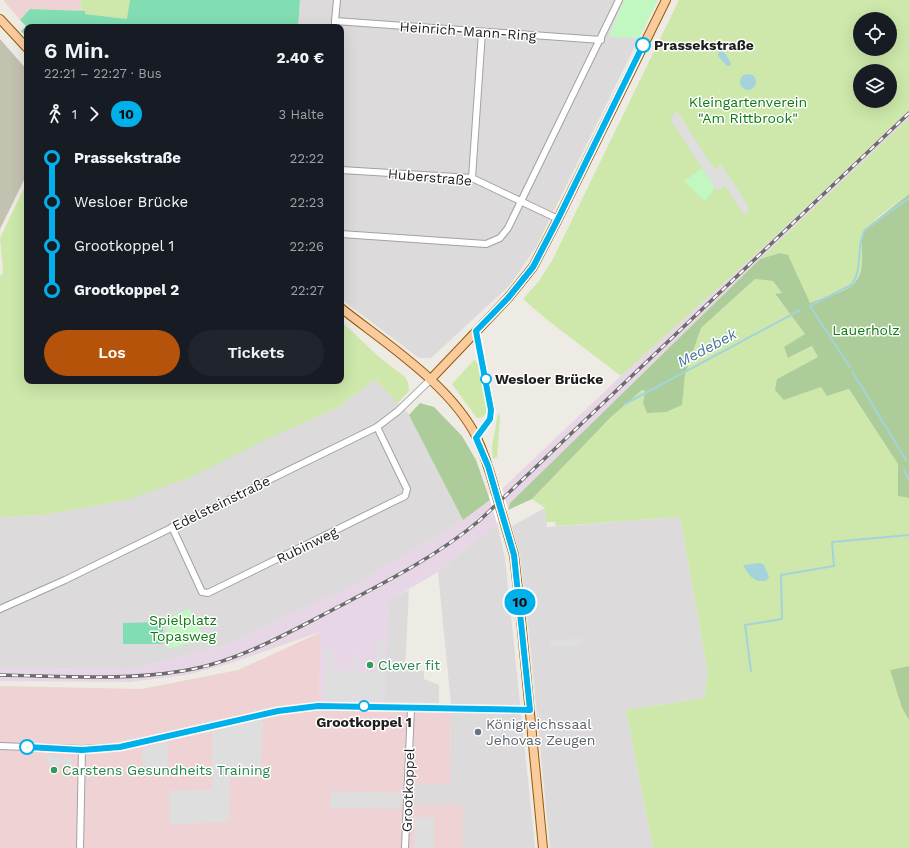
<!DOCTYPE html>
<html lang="de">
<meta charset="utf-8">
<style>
body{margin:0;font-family:"Work Sans",sans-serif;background:#20242c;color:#f1f3f6;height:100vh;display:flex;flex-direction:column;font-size:15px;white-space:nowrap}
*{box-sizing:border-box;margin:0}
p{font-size:13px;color:#9ea1a6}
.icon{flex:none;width:22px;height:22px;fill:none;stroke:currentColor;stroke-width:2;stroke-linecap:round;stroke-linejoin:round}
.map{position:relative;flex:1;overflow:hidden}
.side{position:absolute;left:24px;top:24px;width:320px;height:360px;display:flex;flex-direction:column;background:#171b24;border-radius:8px;box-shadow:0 4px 16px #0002}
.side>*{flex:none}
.badge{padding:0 8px;border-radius:13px;font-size:14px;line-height:26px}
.buttons{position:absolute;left:853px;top:12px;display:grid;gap:8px}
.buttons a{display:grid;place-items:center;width:44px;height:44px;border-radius:50%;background:#171b24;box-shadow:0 4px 16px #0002;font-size:20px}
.map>.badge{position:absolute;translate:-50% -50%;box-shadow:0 0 0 2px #fff}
.legs{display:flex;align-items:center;gap:6px;height:44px;padding:0 20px;font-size:13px}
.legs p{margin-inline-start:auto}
.summary{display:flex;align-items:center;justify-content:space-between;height:68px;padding:0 20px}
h1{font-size:22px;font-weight:600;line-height:30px}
.action{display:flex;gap:8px;margin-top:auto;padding:8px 20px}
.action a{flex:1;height:46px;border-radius:24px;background:#b45309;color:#fff;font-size:16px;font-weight:600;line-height:46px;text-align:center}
.action a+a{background:#20242c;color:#f1f3f6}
ul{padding:0 20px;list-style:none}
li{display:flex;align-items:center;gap:14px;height:44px;font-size:15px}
li i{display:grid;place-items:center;width:6px;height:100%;margin:0 5px;background:currentColor}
li i::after{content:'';width:10px;height:10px;margin:-5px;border:3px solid;border-radius:50%;background:#171b24}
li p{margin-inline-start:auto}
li:first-child i{background:linear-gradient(#0000 50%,currentColor 0)}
li:last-child i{background:linear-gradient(currentColor 50%,#0000 0)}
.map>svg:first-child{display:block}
.residential{fill:#dcdadb}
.commercial{fill:#efd3d4}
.industrial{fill:#e7d6e5}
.construction{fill:#c3c1af}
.grass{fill:#cde8aa;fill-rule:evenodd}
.forest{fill:#accd99}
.park{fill:#c1f8c1}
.pitch{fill:#82ddb3}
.parking{fill:#dedede}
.water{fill:#a4d3dc}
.pier{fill:#fff}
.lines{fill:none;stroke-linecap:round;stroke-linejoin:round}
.stream{stroke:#a4d3dc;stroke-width:2}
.minor-casing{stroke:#a2a2a2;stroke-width:8}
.major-casing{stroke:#955a03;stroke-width:10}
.minor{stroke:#fff;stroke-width:6}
.major{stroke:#facb9d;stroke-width:8}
.rail-casing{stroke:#6c6c6c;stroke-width:3.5}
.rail{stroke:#fff;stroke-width:2;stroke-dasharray:6;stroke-linecap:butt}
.major-bridge-casing{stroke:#955a03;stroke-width:10;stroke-linecap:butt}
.major-bridge{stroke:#facb9d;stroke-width:8}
.line-1-casing{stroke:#fff;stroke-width:9}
.line-1{stroke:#00b0ea;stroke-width:6}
.stop-1-dot{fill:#fff;stroke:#00b0ea;stroke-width:2}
.leisure-dot{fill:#2e9e5b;stroke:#fff;stroke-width:1.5}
.worship-dot{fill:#6b7280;stroke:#fff;stroke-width:1.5}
.labels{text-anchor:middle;stroke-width:3;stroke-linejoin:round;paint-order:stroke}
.street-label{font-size:14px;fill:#1e1e1e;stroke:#fff}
.stop-label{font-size:14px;font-weight:bold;fill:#1e1e1e;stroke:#fff;text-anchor:start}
.park-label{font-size:14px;fill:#0d7a0f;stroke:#fff}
.leisure-label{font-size:14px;fill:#27864d;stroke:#fff;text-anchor:start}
.worship-label{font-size:14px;fill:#5b616d;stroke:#fff;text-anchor:start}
.water-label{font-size:15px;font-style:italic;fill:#46779c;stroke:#fff}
</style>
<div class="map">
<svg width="909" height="848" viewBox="0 0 909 848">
<rect width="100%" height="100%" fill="#eeeae4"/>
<g class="residential">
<polygon points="300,0 624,0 609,36 639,38 536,247 510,285 431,358 419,358 341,299 341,27 298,27"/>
<polygon points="375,379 409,414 463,520 358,583 227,645 130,669 0,668 0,517 42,515 127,500 337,408"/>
<polygon points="545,508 547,527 680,517 708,673 704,698 626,710 653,848 550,848 529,633 520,555 512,526"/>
<polygon points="497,523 505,558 535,848 462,848 462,805 412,805 412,784 450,784 451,704 438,572"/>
<polygon points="409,590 405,670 424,671 424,679 439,685 439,703 384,702 388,600"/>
</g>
<g class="commercial">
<polygon points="3,0 80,0 81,11 30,9 20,20"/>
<polygon points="321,632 319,701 451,704 450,784 413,784 412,805 463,805 462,848 0,848 0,686 142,689 238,670"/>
</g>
<g class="industrial">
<polygon points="909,110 909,118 760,259 510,503 508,510 502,489 621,376 768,243"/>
<polygon points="490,500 497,523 438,572 388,601 384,702 319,701 320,632 231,663 186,675 129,682 0,681 0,668 130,669 227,645 358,583 463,520"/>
</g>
<polygon class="construction" points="0,39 27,70 27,174 0,229"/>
<g class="grass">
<polygon points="80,0 130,0 128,19 85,14 85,11 81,11"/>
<path d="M679,0H909V110L768,243L621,376C588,350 554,327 523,299L539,281L553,259ZM860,19H890V49H860ZM860,71H890V101H860Z"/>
<path d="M909,118V194L878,217L862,234C861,244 864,255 862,265C858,294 831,293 810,303L780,253L760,259Z"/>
<polygon points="27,182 27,381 341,381 341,321 378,356 405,377 408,382 409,391 398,403 375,379 337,408 265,440 191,477 127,500 42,515 0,517 0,275 2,275 3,270 0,238"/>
<polygon points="755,279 773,281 782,293 775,295 806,335 784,347 789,358 813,346 818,357 777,379 784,400 821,387 828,396 849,389 898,464 898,496 909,498 909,666 890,670 902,708 909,720 909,848 653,848 626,710 704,698 708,673 680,517 556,526 555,522 546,522 545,508 532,499 611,417 642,390 645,391 643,403 682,405 685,375 701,328"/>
<polygon points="474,360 478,363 487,403 488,410 483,417 477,418 452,384"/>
<polygon points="498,413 500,416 497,457 493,459 492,447"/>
</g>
<g class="forest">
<path d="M909,194V498L898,496V464L849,389L827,396L821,387L784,400L775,390L777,379L818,357L812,346L788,358L784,347L805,334L775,294L782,293L773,281L755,279L701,328L685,375L682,405L666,412L647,413L643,403L645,391L642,390L611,417L532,499L508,510L510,503L760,259L780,253L788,255L810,303C838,291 865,293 862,253C862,244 860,237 865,229Z"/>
<polygon points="420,403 434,407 462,436 476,460 490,500 463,520 409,415"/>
<polygon points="909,666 909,720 902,708 890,670"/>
</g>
<g class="park">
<polygon points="624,0 658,0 639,38 609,37"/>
<polygon points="702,168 715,188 705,201 684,181"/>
<polygon points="189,609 205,639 167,649 167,619"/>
</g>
<g class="pitch">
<polygon points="130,0 300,0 298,27 27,27 27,38 21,31 26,26 20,20 30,9 85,11 85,14 127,19"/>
<polygon points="163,622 163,644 123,644 123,623"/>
</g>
<g class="parking">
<polygon points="677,111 715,170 721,164 750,209 744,215 725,186 717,191 670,119"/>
<polygon points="581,638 582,645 550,647 550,640"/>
<polygon points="378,642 384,642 383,701 324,700 326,649 333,649 333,670 353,671 353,654 357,654 357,671 377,672"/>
<polygon points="263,719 260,778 230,777 229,821 170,825 169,791 212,789 212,732"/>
<polygon points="168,742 168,768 143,768 143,748"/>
<polygon points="47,755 72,759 72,765 46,764"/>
<polygon points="331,791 402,793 401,809 330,808"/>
<polygon points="415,817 434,817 434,847 414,848"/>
</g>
<g class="water">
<polygon points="719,49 722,49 731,63 730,66 727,66 718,56"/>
<circle cx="748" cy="82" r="8"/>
<path d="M760,563L764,565L769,577L767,580C755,584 749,576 743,565Z"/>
</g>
<polygon class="pier" points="501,485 508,510 497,523 489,496"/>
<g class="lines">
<g class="stream">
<path d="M850,367L810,306L851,285C864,270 855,247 865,230L909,198"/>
<polyline points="852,371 906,460"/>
<polyline points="625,404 800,310"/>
<polyline points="904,470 909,480"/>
<polyline points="751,671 745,625 782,619 781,575 834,566 832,542 909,535"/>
</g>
<g class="minor-casing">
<g id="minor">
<polyline points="335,21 337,0"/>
<polyline points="335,27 335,21 601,40"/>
<polyline points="341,170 472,178 558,219"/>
<polyline points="472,178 482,32"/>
<polyline points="341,234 486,244 500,238 508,228 619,0"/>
<polyline points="172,527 202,592 208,593 405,496 407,489 377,427"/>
<polyline points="0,609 65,580 377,427 398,411 430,380"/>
<polyline points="0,746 82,749 120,747 278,711 318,706 530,710"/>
<polyline points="80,848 82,749"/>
<polyline points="405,848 411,708"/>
</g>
</g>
<g class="major-casing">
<g id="major">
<polyline points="0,19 27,48"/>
<path d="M341,308C386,344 451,385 477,438C485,455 490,472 495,490"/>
<polyline points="430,380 508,298 533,267 558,219 666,0"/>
<polyline points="502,514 514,555 519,599 543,848"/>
</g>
</g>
<use href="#minor" class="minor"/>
<use href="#major" class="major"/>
<g class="rail-casing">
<path id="rail" d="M0,675C60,676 122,681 182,671C236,663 290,632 338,607C388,581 437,556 480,520L909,113"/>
</g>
<use href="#rail" class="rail"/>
<g class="major-bridge-casing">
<polyline id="major-bridge" points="495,490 502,514"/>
</g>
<use href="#major-bridge" class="major-bridge"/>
</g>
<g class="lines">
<g class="line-1-casing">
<polyline id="line-1" points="27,747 82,750 120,747 278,711 318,706 530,710 514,555 488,466 476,438 490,419 491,410 476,331 508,298 533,267 558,219 643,45"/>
</g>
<use href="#line-1" class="line-1"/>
</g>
<g class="stop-1-dot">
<circle cx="643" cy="45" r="7"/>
<circle cx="486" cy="379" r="5"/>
<circle cx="364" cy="706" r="5"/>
<circle cx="27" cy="747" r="7"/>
</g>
<g class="leisure-dot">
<circle cx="370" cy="665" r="4"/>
<circle cx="54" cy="770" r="4"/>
</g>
<circle class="worship-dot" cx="478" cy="732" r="4"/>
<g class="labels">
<g class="street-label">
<text transform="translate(468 31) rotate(4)" y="5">Heinrich-Mann-Ring</text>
<text transform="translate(430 177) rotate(5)" y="5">Huberstraße</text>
<text transform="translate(221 503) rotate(-26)" y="5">Edelsteinstraße</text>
<text transform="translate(307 545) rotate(-26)" y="5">Rubinweg</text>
<text transform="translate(408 790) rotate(-88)" y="5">Grootkoppel</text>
</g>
<g class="stop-label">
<text x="654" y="50">Prassekstraße</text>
<text x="495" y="384">Wesloer Brücke</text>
<text x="364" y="727" text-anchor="middle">Grootkoppel 1</text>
</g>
<g class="park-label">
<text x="748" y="107">Kleingartenverein<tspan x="748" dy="16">"Am Rittbrook"</tspan></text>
<text x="866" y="335">Lauerholz</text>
<text x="183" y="625">Spielplatz<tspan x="183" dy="16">Topasweg</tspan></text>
</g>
<g class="leisure-label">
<text x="378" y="670">Clever fit</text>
<text x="62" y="775">Carstens Gesundheits Training</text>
</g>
<g class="worship-label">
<text x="486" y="729">Königreichssaal<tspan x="486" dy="16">Jehovas Zeugen</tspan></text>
</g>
<g class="water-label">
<text transform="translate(707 348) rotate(-28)" y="5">Medebek</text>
</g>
</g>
</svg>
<div class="buttons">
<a><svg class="icon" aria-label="locate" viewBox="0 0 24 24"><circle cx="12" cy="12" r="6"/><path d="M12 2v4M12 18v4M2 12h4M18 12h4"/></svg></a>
<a><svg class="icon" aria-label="layers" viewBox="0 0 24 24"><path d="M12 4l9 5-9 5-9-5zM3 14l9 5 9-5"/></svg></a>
</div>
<b class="badge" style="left:520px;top:602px;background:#00b0ea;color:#111">10</b>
<section class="side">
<div class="summary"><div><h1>6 Min.</h1><p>22:21 – 22:27 · Bus</p></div><b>2.40 €</b></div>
<div class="legs"><svg class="icon" aria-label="walk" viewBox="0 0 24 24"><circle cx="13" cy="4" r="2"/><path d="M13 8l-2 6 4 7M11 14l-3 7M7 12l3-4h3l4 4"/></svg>1<svg class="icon" aria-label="forward" viewBox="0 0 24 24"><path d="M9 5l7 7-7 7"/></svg><b class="badge" style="background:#00b0ea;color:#111">10</b><p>3 Halte</p></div>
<ul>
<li><i style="color:#00b0ea"></i><b>Prassekstraße</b><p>22:22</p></li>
<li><i style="color:#00b0ea"></i><span>Wesloer Brücke</span><p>22:23</p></li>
<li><i style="color:#00b0ea"></i><span>Grootkoppel 1</span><p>22:26</p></li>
<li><i style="color:#00b0ea"></i><b>Grootkoppel 2</b><p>22:27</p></li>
</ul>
<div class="action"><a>Los</a><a>Tickets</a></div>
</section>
</div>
